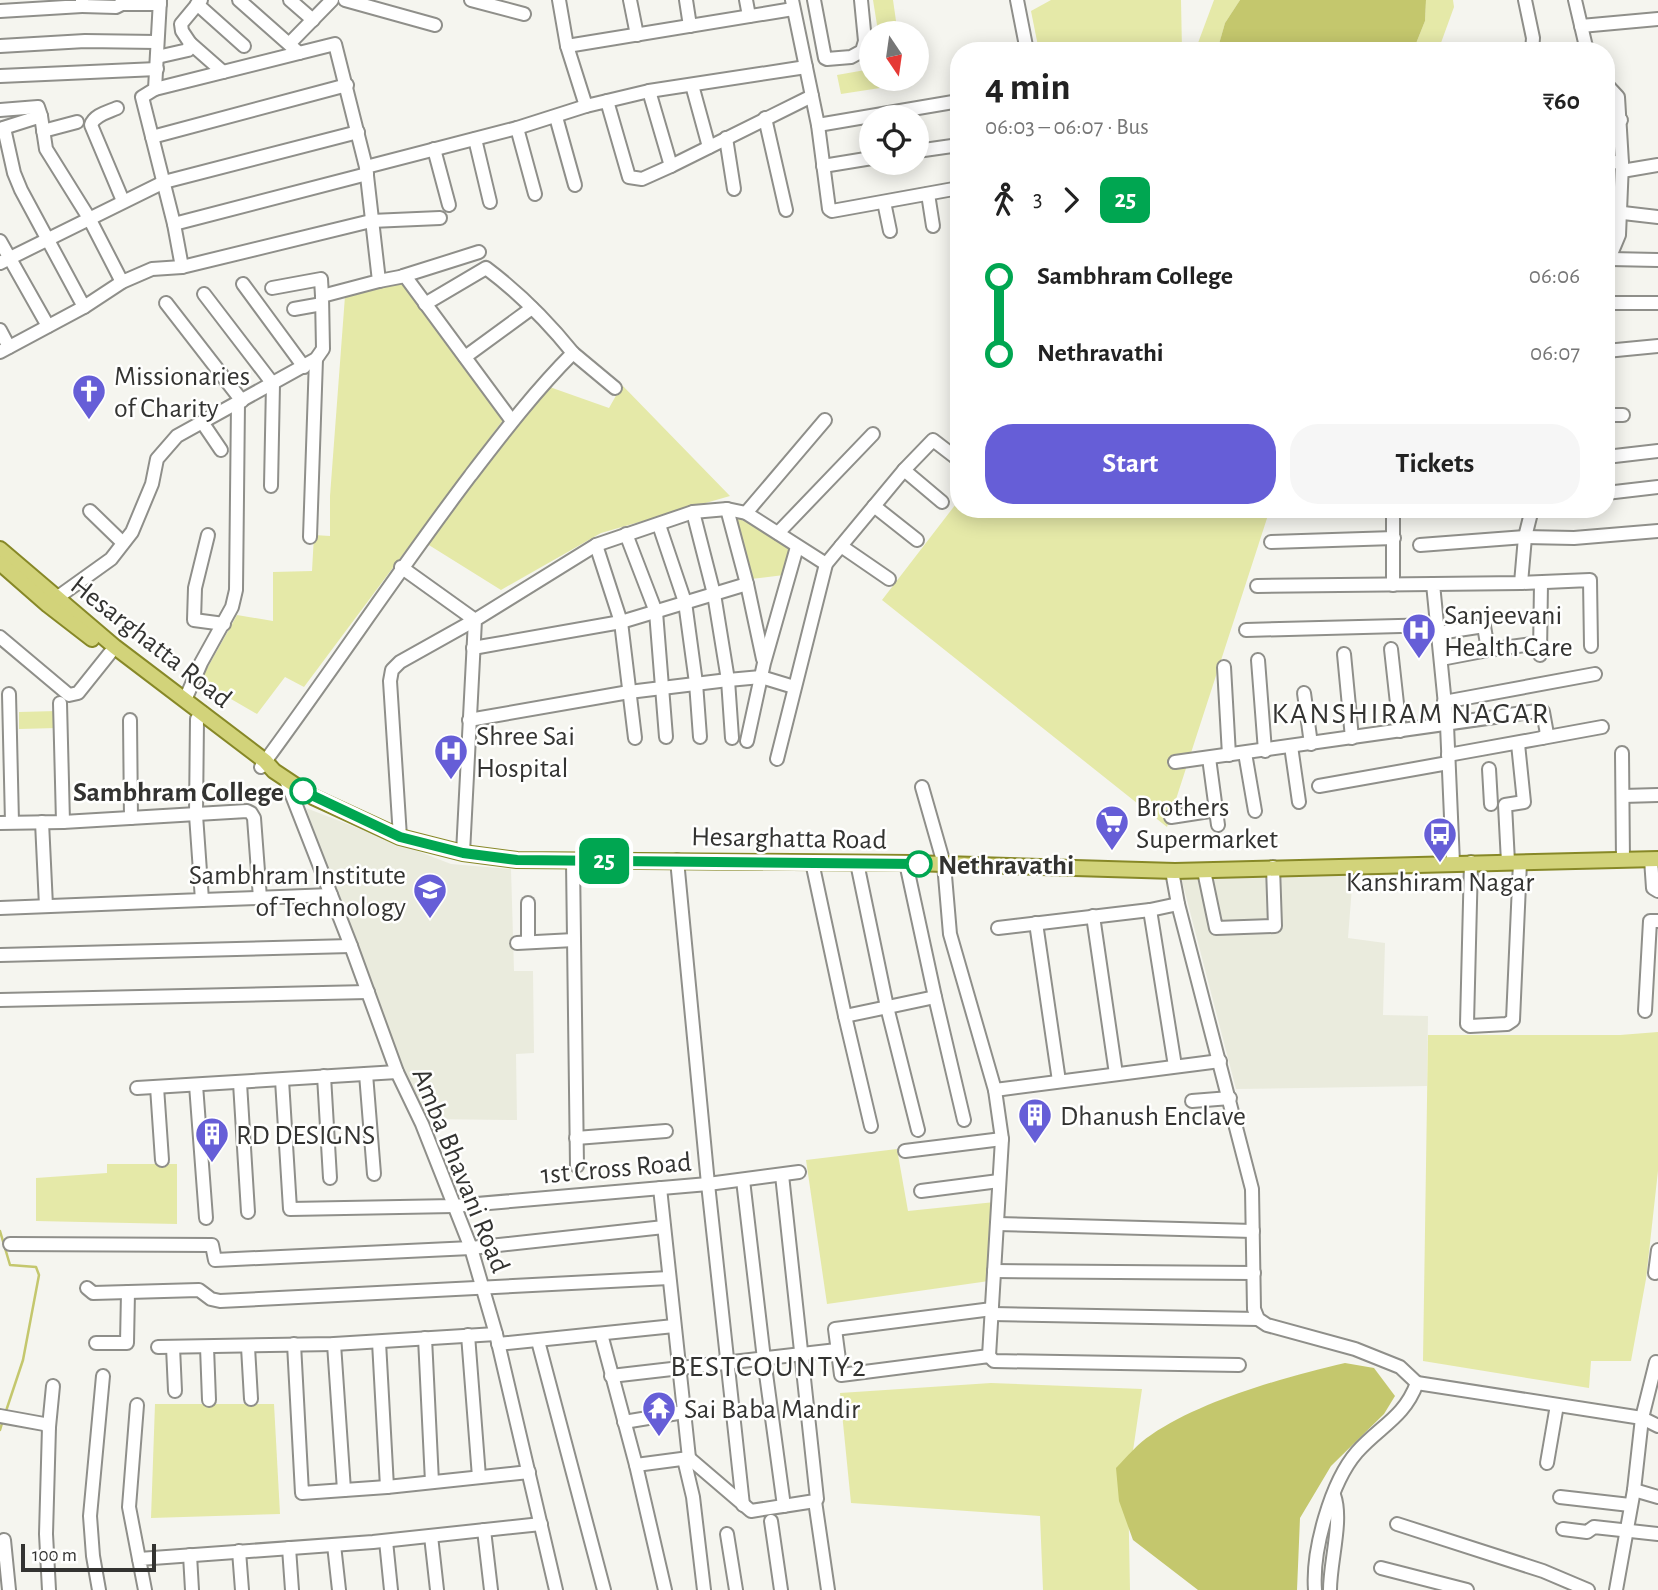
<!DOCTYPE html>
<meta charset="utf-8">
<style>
body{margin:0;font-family:"Alegreya Sans",sans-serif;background:#f6f6f6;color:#222;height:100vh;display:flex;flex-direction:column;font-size:26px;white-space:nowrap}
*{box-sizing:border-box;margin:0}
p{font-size:23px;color:#767676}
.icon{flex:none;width:38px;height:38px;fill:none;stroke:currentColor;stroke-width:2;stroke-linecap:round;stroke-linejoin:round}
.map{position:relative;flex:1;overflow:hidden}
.panel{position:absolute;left:950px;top:42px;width:665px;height:476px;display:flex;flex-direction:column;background:#fff;border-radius:28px;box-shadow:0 4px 18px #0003}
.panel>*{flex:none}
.badge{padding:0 14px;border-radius:10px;font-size:24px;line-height:46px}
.needle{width:46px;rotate:167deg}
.fabs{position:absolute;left:859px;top:21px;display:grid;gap:14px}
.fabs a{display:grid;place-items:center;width:70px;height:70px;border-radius:50%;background:#fff;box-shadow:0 4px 18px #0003;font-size:35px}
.scale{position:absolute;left:21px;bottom:18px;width:135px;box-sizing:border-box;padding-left:7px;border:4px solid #333331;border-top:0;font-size:19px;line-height:24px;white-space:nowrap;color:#333331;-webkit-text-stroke:5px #fffffe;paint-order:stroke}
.map>.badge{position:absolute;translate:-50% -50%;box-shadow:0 0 0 4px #fff}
.legs{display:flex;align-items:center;gap:10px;height:77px;padding:0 35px;font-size:23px}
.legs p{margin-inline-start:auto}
.summary{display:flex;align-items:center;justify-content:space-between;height:119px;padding:0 35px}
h1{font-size:38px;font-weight:700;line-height:52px}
.button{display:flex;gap:14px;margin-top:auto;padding:14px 35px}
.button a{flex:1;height:80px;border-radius:28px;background:#665ed7;color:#fff;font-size:28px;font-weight:700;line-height:80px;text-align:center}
.button a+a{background:#f6f6f6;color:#222}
ul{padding:0 35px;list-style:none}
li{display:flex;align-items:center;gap:24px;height:77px;font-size:26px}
li i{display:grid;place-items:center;width:10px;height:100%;margin:0 9px;background:currentColor}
li i::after{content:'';width:18px;height:18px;margin:-9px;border:5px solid;border-radius:50%;background:#fff}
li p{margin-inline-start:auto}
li:first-child i{background:linear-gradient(#0000 50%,currentColor 0)}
li:last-child i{background:linear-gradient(currentColor 50%,#0000 0)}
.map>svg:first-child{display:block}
.built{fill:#eaebdd}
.green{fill:#e5e9a8}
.water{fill:#c4c76d}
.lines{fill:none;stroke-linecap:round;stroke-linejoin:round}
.stream{stroke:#c4c76d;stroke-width:2.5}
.minor-casing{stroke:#8f8f8a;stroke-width:16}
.major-casing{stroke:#878827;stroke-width:18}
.minor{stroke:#fff;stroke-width:12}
.major{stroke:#d2d37a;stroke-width:14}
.line-1-casing{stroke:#fff;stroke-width:16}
.line-1{stroke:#00a651;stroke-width:10}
.stop-1-dot{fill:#fff;stroke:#00a651;stroke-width:3.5}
.labels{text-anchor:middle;stroke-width:5;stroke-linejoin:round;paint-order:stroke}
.poi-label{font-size:28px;fill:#333331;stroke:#fffffe;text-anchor:start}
.street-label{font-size:28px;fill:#333331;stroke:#fffffe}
.stop-label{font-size:28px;font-weight:bold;fill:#333331;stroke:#fffffe;text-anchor:end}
.neighbourhood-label{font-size:30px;letter-spacing:2px;fill:#333331;stroke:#fffffe}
</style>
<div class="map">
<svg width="1658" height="1590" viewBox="0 0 1658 1590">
<rect width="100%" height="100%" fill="#f5f5ef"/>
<g class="built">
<polygon points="306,808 451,864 511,869 514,971 533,971 534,1053 516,1054 517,1120 427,1119 396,1055"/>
<polygon points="1353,874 1348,938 1385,943 1383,1015 1428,1016 1427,1086 1236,1089 1181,877"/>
</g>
<g class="green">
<polygon points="873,0 893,0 897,28 878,31"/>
<polygon points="1051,0 1181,0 1182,51 1039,51 1031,11"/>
<polygon points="1214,0 1240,0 1225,23 1217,51 1195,51"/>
<polygon points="1426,0 1453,0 1454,7 1438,51 1413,51 1425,21"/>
<polygon points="871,69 872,79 878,79 880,88 841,94 837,75"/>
<polygon points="402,279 503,420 304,687 285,677 257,714 200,681 237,615 273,621 273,572 312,571 314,535 330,536 330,496 345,296"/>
<polygon points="544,385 609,408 622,385 730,496 601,533 501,590 424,542"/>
<polygon points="959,500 959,509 1270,509 1167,827 882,600"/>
<polygon points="736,518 750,523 792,547 784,575 751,579"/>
<polygon points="57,711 57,728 19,729 19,712"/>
<polygon points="1658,1032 1658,1171 1646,1279 1631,1361 1591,1361 1589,1388 1423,1361 1428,1035 1620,1035"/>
<polygon points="897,1149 908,1211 995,1202 989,1281 827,1304 806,1160"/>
<polygon points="107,1164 177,1164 177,1224 36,1221 36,1178 107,1173"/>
<polygon points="991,1383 1142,1389 1128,1485 1130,1590 1043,1590 1040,1516 851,1503 840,1393"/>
<polygon points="155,1404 274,1404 280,1514 151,1518"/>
</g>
<g class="water">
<polygon points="1240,0 1426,0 1425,21 1413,51 1217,51 1225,23"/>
<path d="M1345,1363L1374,1368L1395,1396L1384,1414L1331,1466L1300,1518L1297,1590H1198L1133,1540L1119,1501L1116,1468C1127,1457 1138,1443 1151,1435C1202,1400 1285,1377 1345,1363Z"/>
</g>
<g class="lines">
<g class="stream">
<polyline points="0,1231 10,1265 36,1267 39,1275 23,1360 5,1414"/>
<polyline points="0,1430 3,1420"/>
</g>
<g class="minor-casing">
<g id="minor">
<polyline points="160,0 155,89 142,97 174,224"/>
<polyline points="239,0 299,53"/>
<polyline points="290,0 313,20"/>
<polyline points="345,0 435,25"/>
<polyline points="471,0 524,14"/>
<polyline points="559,0 567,46 586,106 607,101 629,177 642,179 671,166 812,96"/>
<polyline points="630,0 637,35"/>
<polyline points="686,0 690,26"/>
<polyline points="746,0 749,16"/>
<polyline points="792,0 818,125 829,209 832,211 959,188"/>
<polyline points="814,0 825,58 827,59 851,57 862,51 865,41 861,0"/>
<polyline points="1017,0 1027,51"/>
<polyline points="1525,0 1533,38 1532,51"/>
<polyline points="1575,0 1587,51"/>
<polyline points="122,4 160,4"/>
<polyline points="197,4 244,46"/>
<polyline points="82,6 116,7 122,4 122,0"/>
<polyline points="0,11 82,6 82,0"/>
<polyline points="1581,26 1658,19"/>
<polyline points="190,43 223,72"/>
<polyline points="290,43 332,0"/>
<polyline points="0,46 85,41 157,42"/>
<polyline points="567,46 793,9"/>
<polyline points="157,57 188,50 190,43 182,31 181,24 201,0"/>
<polyline points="0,76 157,69"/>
<polyline points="1606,84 1618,97 1622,163 1619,235 1606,266"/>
<polyline points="692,85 709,147"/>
<polyline points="649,91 671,166"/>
<polyline points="607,101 649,91 806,67"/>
<path d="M117,108C108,112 94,115 91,125L123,201"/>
<polyline points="0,110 38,107 41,116"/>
<polyline points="556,117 575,185"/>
<polyline points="765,118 786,210"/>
<polyline points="1606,118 1621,120"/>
<polyline points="818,125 959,101"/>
<polyline points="4,128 14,173 21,190 84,307"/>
<polyline points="517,128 535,194"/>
<polyline points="0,129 41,116 46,149 89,218 122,282"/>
<polyline points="43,131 77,122"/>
<polyline points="152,137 347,85"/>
<polyline points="726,138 734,189"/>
<polyline points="475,139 490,202"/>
<polyline points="434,149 449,205"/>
<polyline points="917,151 959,145"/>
<polyline points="1606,161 1622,163"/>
<polyline points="823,166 872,158"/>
<polyline points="366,167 517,128 586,106"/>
<polyline points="1622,171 1658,165"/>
<polyline points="928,194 933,226"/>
<polyline points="884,202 890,231"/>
<polyline points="1606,211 1658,217"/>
<polyline points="0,241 48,326"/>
<polyline points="1610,259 1658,260"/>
<polyline points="0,263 164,182 358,132"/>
<polyline points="182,267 174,224 367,174"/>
<polyline points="403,276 479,252"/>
<polyline points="379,281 405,276 512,421"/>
<polyline points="243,284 304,367"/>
<polyline points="272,288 321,279 322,296"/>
<polyline points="204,294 273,384 271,486"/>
<polyline points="166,303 242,401"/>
<polyline points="1606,303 1658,303"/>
<polyline points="294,309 322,304"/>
<polyline points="0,330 9,347"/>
<polyline points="1606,351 1658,346"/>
<polyline points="0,352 84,307 122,282 152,269 182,267 371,221 440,218"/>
<polyline points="573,353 615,388"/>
<polyline points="465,357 532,308"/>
<polyline points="1606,415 1623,415"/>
<polyline points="202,422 221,450"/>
<polyline points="1606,457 1658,451"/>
<polyline points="904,470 942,502"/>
<polyline points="1606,493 1658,487"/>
<polyline points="874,506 917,540"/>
<polyline points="90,511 123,543"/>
<polyline points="693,512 714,594 728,680 732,738"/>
<polyline points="746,513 825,420"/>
<polyline points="659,525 685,602 696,683 700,737"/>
<polyline points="778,533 873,434"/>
<polyline points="626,534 656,612 666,737"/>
<polyline points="208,535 195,588 194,620 224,624"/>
<polyline points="310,537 316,359"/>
<polyline points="1271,542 1394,538"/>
<polyline points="596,545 621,622 635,738"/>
<polyline points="1420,545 1525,537 1574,538 1658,531"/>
<polyline points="841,546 889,579"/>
<polyline points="1521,583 1590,580 1591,646"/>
<polyline points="747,584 763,659"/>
<polyline points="1393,585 1393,509"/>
<polyline points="1257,586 1433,584"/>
<polyline points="51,602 111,559 132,532 152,484 157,459 177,436 316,359 323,349 322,296 379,281 366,167 335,44 155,89"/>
<polyline points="1246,630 1438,625"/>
<polyline points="1439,633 1484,626 1488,650 1441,659"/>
<polyline points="0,637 69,695 78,693 110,653"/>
<polyline points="473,648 621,622 747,584 727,509"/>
<polyline points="1391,649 1400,731"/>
<polyline points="1488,650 1540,643"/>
<polyline points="1344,654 1352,738"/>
<polyline points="1540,655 1541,583"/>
<polyline points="1258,660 1265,751"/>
<polyline points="1224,667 1229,755"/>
<polyline points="1304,693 1311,744"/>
<polyline points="9,694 12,822"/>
<polyline points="185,700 201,663 232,607 236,590 238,403"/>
<polyline points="1444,702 1595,674"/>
<polyline points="60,703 63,822"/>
<polyline points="130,720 131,818"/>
<polyline points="469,720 629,692 728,680 761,677 794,687"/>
<polyline points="1542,738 1602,727"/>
<polyline points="747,741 764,663 797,547"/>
<polyline points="1291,746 1299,802"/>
<polyline points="1245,753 1255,811"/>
<polyline points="1622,753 1623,860"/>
<polyline points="1209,758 1218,825"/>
<polyline points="777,759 826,564 904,470 933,440 959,460"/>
<polyline points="1175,762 1537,711 1543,712 1547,734 1542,738 1448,755"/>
<path d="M261,767C332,671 398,571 470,476C503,433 535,391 573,353C548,322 518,292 486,268L425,304"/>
<polyline points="1489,769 1491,804"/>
<polyline points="286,780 351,946 397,1072 422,1124 471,1248 496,1334 556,1590"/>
<polyline points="1319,786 1448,763"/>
<polyline points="922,787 944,864 950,934 995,1090 1220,1061"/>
<polyline points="1623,796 1658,795"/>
<polyline points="1171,817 1216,810"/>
<polyline points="42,822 46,906"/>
<polyline points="0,823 63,822 247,811 251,813 254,818 260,898"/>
<polyline points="400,837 390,681 392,670 400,662 475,620 401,567"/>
<polyline points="463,853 475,620 596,545 693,512 727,509 746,513 826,564"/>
<polyline points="1651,859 1653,888 1658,891"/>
<polyline points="677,860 708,1184 743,1505"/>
<polyline points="573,862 577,1166"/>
<polyline points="812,862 845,1016 935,997 906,863"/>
<polyline points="1471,862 1467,1024 1470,1026 1507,1024 1513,1020 1520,862"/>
<polyline points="1508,862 1505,805 1524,802 1518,744"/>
<polyline points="857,863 887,1007 918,1130"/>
<polyline points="1453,863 1447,725 1433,584 1521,583 1525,537 1532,509"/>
<path d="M1172,871L1178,904L1252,1189L1254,1309L1258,1319L1267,1325L1355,1349L1400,1367L1417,1383C1404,1418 1380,1426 1357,1452C1331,1482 1312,1550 1315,1590"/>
<polyline points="1204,871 1216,928 1275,926 1273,867"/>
<polyline points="202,900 331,895"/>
<polyline points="528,903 528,942"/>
<polyline points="0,908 202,900 196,815 197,719 203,713"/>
<polyline points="1150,910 1178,904"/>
<polyline points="1093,916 1116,1074"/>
<polyline points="1036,923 1059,1081"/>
<polyline points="998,928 1150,910 1175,1066"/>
<polyline points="517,943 574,940"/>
<polyline points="0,955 351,946"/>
<polyline points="935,997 964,1120"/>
<polyline points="0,1000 368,992"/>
<polyline points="1645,1011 1650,921 1658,921"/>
<polyline points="845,1016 871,1126"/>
<polyline points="366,1074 374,1174"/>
<polyline points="324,1076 330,1178"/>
<polyline points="282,1080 290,1209 454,1206 708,1184 799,1172"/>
<polyline points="240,1083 248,1212"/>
<polyline points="196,1085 206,1218"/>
<polyline points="157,1087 162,1160"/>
<polyline points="137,1088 397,1072"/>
<polyline points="1192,1101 1230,1098"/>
<polyline points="576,1138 666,1131"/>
<polyline points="905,1151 1002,1139"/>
<polyline points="743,1180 764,1359 784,1506"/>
<polyline points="660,1188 689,1458"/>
<polyline points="921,1191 999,1181"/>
<polyline points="997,1224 1253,1231"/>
<polyline points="10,1244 212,1245 215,1260 471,1248 664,1227"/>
<polyline points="994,1271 1254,1273"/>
<polyline points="1655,1273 1658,1250"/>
<polyline points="87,1288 93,1293 199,1290 211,1299 220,1301 669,1278"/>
<polyline points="992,1309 835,1329 841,1375 989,1356 994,1361 1239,1365"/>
<polyline points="992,1314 1258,1319"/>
<polyline points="601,1334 636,1465 665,1590"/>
<polyline points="468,1335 479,1477"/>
<polyline points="425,1338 432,1482"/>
<polyline points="538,1341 604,1590"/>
<polyline points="379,1342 387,1487"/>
<polyline points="96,1343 127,1343 128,1292"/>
<polyline points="294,1344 302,1493 387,1487 529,1472"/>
<polyline points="334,1344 344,1490"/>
<polyline points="498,1344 674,1326"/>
<polyline points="158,1347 334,1344 496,1334"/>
<polyline points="173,1347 175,1391"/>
<polyline points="207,1347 209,1400"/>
<polyline points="248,1347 251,1399"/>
<polyline points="989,1356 1002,1139 995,1090"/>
<polyline points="611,1376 837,1350"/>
<polyline points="1417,1383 1642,1418 1658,1426"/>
<polyline points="137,1405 129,1507 139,1559"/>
<polyline points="0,1416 44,1424 49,1427 46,1534 49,1590"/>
<polyline points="624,1422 684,1412"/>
<polyline points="49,1427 53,1386"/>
<polyline points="684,1459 693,1497 704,1590"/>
<polyline points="1547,1463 1557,1405"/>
<polyline points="636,1465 689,1458 751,1511 815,1501 817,1499 782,1175"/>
<polyline points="1634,1490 1658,1497"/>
<polyline points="1560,1497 1630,1505"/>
<polyline points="815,1501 828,1590"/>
<polyline points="771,1521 781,1590"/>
<polyline points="1397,1524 1543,1571 1588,1590"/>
<polyline points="1563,1529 1587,1532 1594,1527 1658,1534"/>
<polyline points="484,1530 491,1590"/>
<polyline points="727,1534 736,1590"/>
<polyline points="431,1536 437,1590"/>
<polyline points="4,1540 9,1590"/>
<polyline points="386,1541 391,1590"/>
<polyline points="334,1545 339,1590"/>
<polyline points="289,1548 292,1590"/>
<polyline points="239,1551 242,1590"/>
<polyline points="190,1555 192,1590"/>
<polyline points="1381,1568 1467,1590"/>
<polyline points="99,1590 93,1556 90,1516 103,1376"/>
<polyline points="145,1590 139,1559 373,1542 541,1524"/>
<path d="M1330,1590C1330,1561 1343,1520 1334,1495"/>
<polyline points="1616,1590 1634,1490 1642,1418 1656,1362"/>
</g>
</g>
<g class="major-casing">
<g id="major">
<polyline points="0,549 115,647 265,761 274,771 313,797 400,837 463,853 517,860 911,863 1175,871 1658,859"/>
<polyline points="0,563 48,605 92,639"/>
</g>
</g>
<use href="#minor" class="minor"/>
<use href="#major" class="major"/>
</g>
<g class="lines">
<g class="line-1-casing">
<polyline id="line-1" points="303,791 400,837 463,853 517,860 919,864"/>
</g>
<use href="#line-1" class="line-1"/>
</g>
<defs>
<g id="church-pin" transform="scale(1.75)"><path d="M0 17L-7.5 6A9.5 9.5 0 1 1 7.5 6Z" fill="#665ed7" stroke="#fffffe"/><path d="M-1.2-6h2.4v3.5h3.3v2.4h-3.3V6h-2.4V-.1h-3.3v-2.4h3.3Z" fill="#fff"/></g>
<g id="hospital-pin" transform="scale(1.75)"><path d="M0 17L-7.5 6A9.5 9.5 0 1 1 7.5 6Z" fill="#665ed7" stroke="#fffffe"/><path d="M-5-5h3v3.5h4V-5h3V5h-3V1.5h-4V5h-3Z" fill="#fff"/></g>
<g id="supermarket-pin" transform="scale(1.75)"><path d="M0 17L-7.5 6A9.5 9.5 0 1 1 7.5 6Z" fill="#665ed7" stroke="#fffffe"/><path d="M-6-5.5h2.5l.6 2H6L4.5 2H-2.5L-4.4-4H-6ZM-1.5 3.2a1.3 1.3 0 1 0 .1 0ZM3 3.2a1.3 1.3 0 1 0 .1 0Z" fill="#fff"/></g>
<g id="bus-pin" transform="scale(1.75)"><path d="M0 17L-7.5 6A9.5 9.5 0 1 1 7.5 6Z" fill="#665ed7" stroke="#fffffe"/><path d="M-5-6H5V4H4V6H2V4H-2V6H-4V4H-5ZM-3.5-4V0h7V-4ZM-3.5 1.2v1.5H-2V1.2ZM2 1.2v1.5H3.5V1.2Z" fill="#fff"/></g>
<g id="university-pin" transform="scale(1.75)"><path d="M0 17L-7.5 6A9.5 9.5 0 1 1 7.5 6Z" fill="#665ed7" stroke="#fffffe"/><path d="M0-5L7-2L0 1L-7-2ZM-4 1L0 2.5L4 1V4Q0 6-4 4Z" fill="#fff"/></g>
<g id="building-pin" transform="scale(1.75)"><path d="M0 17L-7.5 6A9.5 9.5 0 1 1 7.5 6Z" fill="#665ed7" stroke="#fffffe"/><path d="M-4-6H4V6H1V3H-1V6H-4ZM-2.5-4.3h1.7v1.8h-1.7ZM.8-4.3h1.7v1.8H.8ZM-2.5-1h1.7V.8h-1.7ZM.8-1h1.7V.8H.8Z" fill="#fff"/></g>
<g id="temple-pin" transform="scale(1.75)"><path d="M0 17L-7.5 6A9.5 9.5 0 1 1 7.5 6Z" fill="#665ed7" stroke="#fffffe"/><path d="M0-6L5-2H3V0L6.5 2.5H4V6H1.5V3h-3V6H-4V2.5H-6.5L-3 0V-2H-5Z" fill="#fff"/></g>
</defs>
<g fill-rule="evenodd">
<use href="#church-pin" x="89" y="391"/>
<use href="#hospital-pin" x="1419" y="630"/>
<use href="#hospital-pin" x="451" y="751"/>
<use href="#supermarket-pin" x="1112" y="822"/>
<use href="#bus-pin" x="1440" y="834"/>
<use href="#university-pin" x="430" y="890"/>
<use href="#building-pin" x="1035" y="1115"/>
<use href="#building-pin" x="212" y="1134"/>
<use href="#temple-pin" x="659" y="1408"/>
</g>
<g class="stop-1-dot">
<circle cx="303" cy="791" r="12"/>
<circle cx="919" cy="864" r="12"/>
</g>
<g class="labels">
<g class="poi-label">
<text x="114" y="385">Missionaries<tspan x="114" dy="32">of Charity</tspan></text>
<text x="1444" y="624">Sanjeevani<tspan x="1444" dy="32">Health Care</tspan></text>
<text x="476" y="745">Shree Sai<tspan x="476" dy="32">Hospital</tspan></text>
<text x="1136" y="816">Brothers<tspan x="1136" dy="32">Supermarket</tspan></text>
<text x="406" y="884" text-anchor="end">Sambhram Institute<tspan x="406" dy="32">of Technology</tspan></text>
<text x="1440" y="891" text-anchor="middle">Kanshiram Nagar</text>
<text x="1060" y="1125">Dhanush Enclave</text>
<text x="236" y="1144">RD DESIGNS</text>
<text x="684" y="1418">Sai Baba Mandir</text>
</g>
<g class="street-label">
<text transform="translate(152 641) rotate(38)" y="10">Hesarghatta Road</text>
<text transform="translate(789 837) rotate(1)" y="10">Hesarghatta Road</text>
<text transform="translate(616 1167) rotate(-5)" y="10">1st Cross Road</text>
<text transform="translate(462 1170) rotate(68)" y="10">Amba Bhavani Road</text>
</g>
<g class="stop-label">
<text x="284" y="801">Sambhram College</text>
<text x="938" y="874" text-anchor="start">Nethravathi</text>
</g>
<g class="neighbourhood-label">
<text x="1411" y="723">KANSHIRAM NAGAR</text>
<text x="769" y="1376">BESTCOUNTY2</text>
</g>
</g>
</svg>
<div class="fabs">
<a><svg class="needle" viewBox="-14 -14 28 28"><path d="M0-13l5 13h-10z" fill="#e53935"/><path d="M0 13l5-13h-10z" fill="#767676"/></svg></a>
<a><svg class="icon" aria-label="locate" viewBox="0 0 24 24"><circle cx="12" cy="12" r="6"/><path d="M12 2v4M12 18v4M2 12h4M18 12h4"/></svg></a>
</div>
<div class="scale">100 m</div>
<b class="badge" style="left:604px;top:861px;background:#00a651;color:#fff">25</b>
<section class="panel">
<div class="summary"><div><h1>4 min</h1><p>06:03 – 06:07 · Bus</p></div><b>₹60</b></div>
<div class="legs"><svg class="icon" aria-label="walk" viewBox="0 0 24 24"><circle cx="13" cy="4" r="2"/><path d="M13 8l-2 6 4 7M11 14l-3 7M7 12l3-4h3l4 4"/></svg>3<svg class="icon" aria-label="forward" viewBox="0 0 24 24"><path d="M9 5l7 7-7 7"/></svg><b class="badge" style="background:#00a651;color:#fff">25</b></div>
<ul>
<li><i style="color:#00a651"></i><b>Sambhram College</b><p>06:06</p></li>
<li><i style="color:#00a651"></i><b>Nethravathi</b><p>06:07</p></li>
</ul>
<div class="button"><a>Start</a><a>Tickets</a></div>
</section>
</div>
